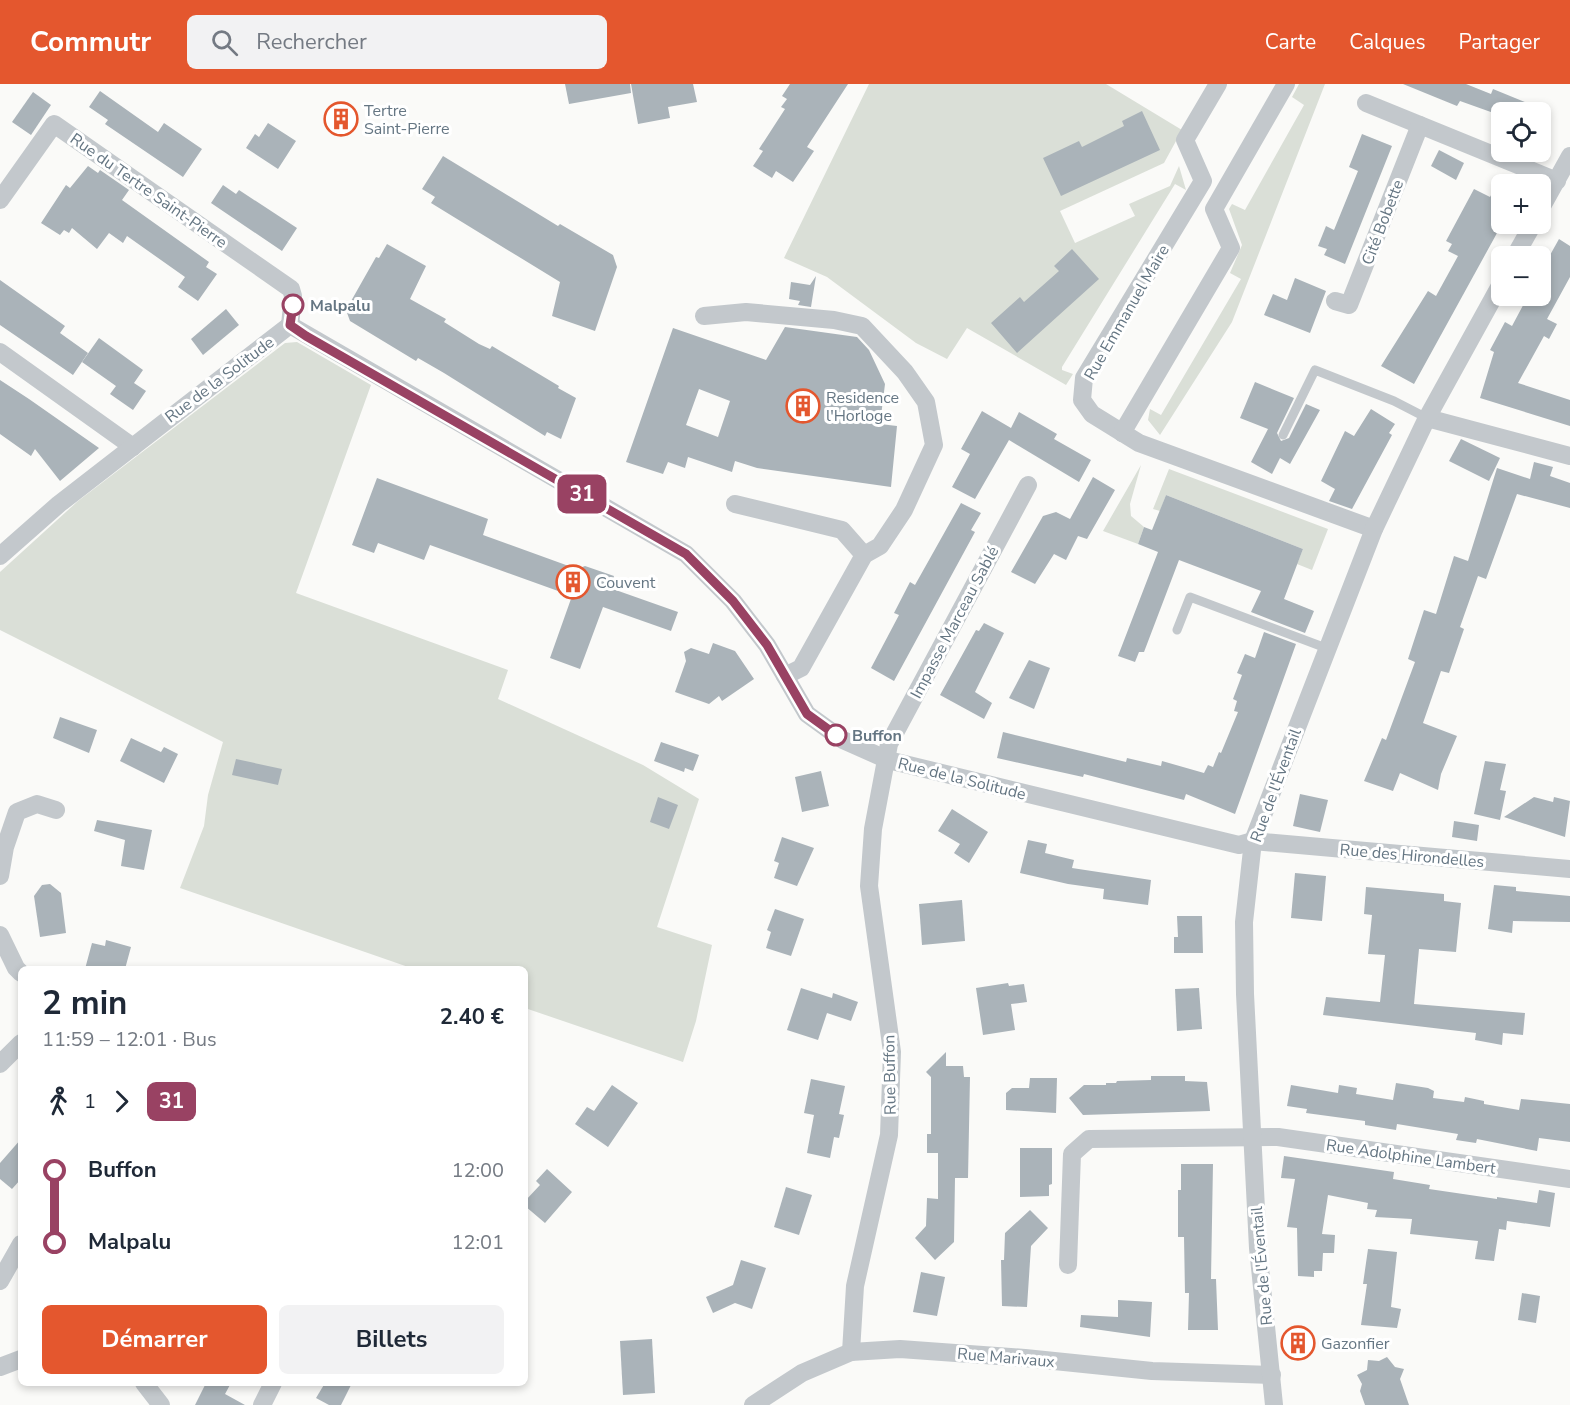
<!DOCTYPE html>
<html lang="fr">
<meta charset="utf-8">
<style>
body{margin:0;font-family:"Nunito Sans",sans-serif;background:#f2f2f3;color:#1f2937;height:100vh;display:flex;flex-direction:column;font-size:22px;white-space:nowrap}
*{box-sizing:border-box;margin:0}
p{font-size:20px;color:#747a83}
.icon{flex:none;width:33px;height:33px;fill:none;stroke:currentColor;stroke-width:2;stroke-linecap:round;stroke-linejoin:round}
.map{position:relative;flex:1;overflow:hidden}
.sheet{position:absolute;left:18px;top:882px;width:510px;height:420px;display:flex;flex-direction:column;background:#fff;border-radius:9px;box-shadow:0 3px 9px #0003}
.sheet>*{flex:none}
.badge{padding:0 12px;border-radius:9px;font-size:21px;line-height:39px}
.controls{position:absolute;left:1491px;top:18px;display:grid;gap:12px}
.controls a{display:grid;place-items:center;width:60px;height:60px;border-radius:9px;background:#fff;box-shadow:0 3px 9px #0003;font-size:30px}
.map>.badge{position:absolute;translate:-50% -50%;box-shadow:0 0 0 3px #fff}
.legs{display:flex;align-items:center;gap:9px;height:66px;padding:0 24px;font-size:20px}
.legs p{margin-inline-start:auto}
.summary{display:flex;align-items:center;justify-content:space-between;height:102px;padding:0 24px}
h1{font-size:33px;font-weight:700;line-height:45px}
.action{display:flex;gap:12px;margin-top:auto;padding:12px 24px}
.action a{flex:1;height:69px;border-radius:9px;background:#e4572e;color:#fff;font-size:24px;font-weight:700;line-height:69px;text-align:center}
.action a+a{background:#f2f2f3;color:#1f2937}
ul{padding:0 24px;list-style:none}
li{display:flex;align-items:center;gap:21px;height:72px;font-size:22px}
li i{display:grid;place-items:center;width:9px;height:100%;margin:0 8px;background:currentColor}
li i::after{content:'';width:15px;height:15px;margin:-8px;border:4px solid;border-radius:50%;background:#fff}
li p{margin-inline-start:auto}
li:first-child i{background:linear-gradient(#0000 50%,currentColor 0)}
li:last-child i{background:linear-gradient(currentColor 50%,#0000 0)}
header{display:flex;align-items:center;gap:36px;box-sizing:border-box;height:84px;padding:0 30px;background:#e4572e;color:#fff}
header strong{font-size:28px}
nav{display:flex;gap:33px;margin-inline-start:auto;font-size:21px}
.search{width:420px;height:54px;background:#f2f2f3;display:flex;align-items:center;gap:15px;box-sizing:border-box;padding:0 21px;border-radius:9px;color:#747a83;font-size:22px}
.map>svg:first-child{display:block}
.green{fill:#dadfd7}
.building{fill:#aab3b9;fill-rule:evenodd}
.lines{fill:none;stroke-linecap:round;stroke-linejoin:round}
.lane{stroke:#c3c8cc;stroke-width:9}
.street{stroke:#c3c8cc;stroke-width:18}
.line-1-casing{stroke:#fff;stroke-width:14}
.line-1{stroke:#994263;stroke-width:9}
.stop-1-dot{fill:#fff;stroke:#994263;stroke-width:3}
.labels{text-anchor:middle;stroke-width:6;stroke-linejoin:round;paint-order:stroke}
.poi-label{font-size:16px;fill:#657683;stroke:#fff;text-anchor:start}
.street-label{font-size:16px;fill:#657683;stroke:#fff}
.stop-label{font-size:16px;font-weight:bold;fill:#657683;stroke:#fff;text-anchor:start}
</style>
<header>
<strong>Commutr</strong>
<div class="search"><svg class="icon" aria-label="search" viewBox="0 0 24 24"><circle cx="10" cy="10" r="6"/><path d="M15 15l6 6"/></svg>Rechercher</div>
<nav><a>Carte</a><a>Calques</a><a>Partager</a></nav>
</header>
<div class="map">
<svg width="1570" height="1321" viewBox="0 0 1570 1321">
<rect width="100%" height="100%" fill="#fafaf8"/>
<g class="green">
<polygon points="869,0 1106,0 1182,46 1164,79 1060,127 1075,159 1135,132 1129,120 1170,102 1179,82 1186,106 1175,100 1062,283 1062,286 1073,290 1066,301 967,244 947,275 916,259 827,193 784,174"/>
<polygon points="1299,0 1325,0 1232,238 1160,351 1148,336 1150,325 1161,331 1241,195 1230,189 1242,161 1229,125 1232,120 1245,126 1304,21 1292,13"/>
<polygon points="297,258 371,301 296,509 508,586 498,615 643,681 699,715 657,843 712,861 696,937 683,978 525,924 525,885 414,885 180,804 204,742 208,711 223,658 0,546 0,488 78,417 285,259"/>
<polygon points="1141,381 1130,420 1131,432 1144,443 1138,460 1103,447"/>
<polygon points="1169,385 1328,445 1312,486 1297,480 1303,465 1166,411 1160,427 1153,425"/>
</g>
<g class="building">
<polygon points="565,0 630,0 631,9 569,20"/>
<polygon points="631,0 693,0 697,18 668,23 670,34 638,40"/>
<polygon points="790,0 848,0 807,63 814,67 793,98 776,87 772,94 753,82 763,67 759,65 785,25 781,23 787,15 782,12"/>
<polygon points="1403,0 1466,0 1491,10 1493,5 1549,28 1502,28 1502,32 1460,17 1457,22"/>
<polygon points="100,7 158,48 164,39 202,65 183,93 105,40 108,36 89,23"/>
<polygon points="33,8 51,21 31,51 12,38"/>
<polygon points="1142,27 1160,66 1061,112 1043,74 1079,57 1082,63 1124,42 1122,37"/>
<polygon points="268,39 296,57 278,85 246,64 255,50 259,53"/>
<polygon points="1362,50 1392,62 1345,180 1324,171 1327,165 1318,162 1326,142 1334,146 1358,87 1349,83"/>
<polygon points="1439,66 1464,79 1456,96 1431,82"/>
<polygon points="443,72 558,142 560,140 613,171 617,183 595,247 552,232 560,198 431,119 435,113 422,105"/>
<polygon points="88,82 98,89 100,86 129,106 122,116 209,178 206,183 217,190 198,217 178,203 185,193 127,152 123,159 109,149 97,165 72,144 69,149 64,146 60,151 41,139 66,101 70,104"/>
<polygon points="1502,91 1502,140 1414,300 1381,282 1428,207 1436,212 1458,172 1448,167 1452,160 1446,157 1474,105 1490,113"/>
<polygon points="223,101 236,110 239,106 297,144 282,167 211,119"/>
<polygon points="1559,155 1570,162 1570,193 1547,235 1557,240 1549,255 1544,252 1518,299 1570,316 1570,342 1480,314 1494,268 1490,266 1505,238 1512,242 1528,212 1540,212 1540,189"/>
<polygon points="387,160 426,182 410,215 446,235 444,238 479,260 490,265 492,262 559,302 558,304 576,314 561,355 547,348 545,352 444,289 418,274 416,277 350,237 346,226 376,173 379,174"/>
<polygon points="1072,165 1099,195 1017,269 991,239 1020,213 1024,218 1059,187 1054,182"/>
<polygon points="816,192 811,223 798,221 800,217 789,215 791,198 810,201"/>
<polygon points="1295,194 1326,207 1310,249 1264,231 1273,210 1287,216"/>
<polygon points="0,196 65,242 60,249 88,269 73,291 0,241"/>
<polygon points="226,225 239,241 203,271 191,255"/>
<path d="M785,243L857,253L869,266L885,300L880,340L897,342L891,403L757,384L735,377L732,388L688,373L685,384L668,378L663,390L626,378L673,244L766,276ZM699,305L730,317L718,353L686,341Z"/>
<polygon points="99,254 143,286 134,299 146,307 133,326 110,310 116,302 82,278"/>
<polygon points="0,296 29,315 99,364 60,397 35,365 31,372 0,350"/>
<polygon points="1255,298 1294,314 1277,349 1281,357 1289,354 1306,320 1320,326 1290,380 1280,374 1272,390 1251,378 1268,345 1240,334"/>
<polygon points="1371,325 1395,340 1389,349 1392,351 1352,425 1329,417 1335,405 1321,397 1345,347 1354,352"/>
<polygon points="982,327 1011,344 1019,328 1057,350 1054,355 1091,376 1079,398 1009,356 975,415 952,403 970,370 961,365"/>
<polygon points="1461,355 1500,374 1489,397 1449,377"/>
<polygon points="1534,378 1553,383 1550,392 1570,399 1570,424 1517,410 1486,495 1478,492 1460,543 1464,545 1449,589 1441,587 1423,639 1457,652 1441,690 1438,706 1400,689 1393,707 1364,697 1382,654 1386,656 1415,578 1408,575 1424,526 1436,530 1454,472 1468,477 1497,384 1530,395"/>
<polygon points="1093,393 1115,406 1087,455 1078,452 1066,476 1054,470 1035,500 1011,488 1043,432 1056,428 1070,435"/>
<polygon points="377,394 488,435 483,451 577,485 585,482 614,492 610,504 678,528 671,547 603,523 580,585 550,574 572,512 430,461 424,476 378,459 374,469 352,461"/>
<polygon points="1166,411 1303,465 1284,515 1314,527 1305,549 1251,528 1261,507 1179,476 1144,568 1139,568 1135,578 1118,572 1158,468 1138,460 1144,443 1152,446"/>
<polygon points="961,419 981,429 971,446 975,448 894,597 871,584 899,531 894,529 910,498 915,501"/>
<polygon points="984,539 1004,549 975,608 992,619 984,635 940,611 976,546 979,547"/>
<polygon points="1264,548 1296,560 1235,730 1186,710 1184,716 1084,690 1083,693 997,674 1003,648 1126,678 1127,674 1161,682 1162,677 1204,689 1208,681 1213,683 1219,668 1221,669 1238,628 1234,627 1237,617 1233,615 1242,591 1237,589 1245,570 1255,574"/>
<polygon points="713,559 735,567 754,595 722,617 719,612 709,620 675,608 686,577 684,568 691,564 709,570"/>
<polygon points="1029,576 1050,584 1034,625 1009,614"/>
<polygon points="60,633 97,646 89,669 53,654"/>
<polygon points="131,654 161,668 164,663 178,670 164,699 120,677"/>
<polygon points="661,658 699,671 693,687 685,684 684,688 654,677"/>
<polygon points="236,675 282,685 278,701 232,691"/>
<polygon points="1485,677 1506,680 1500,706 1506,707 1500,736 1474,730"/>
<polygon points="821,687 829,722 802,728 795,693"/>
<polygon points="1300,710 1328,716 1320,748 1293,742"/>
<polygon points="658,713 678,721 669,745 650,738"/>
<polygon points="1534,713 1553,718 1554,713 1570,717 1565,753 1504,733"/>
<polygon points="952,725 988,748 969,779 954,769 960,760 938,747"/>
<polygon points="97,736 152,746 144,786 121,782 125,756 94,747"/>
<polygon points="1454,737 1479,741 1477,757 1452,753"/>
<polygon points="782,753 814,764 797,802 774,794 779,779 774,777"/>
<polygon points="1028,756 1047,760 1045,769 1074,776 1072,784 1151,796 1148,821 1103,815 1104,805 1068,800 1020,789"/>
<polygon points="1295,789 1326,792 1322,837 1291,834"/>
<polygon points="50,800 61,809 66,849 40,853 34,812 42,801"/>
<polygon points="1494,801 1516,803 1516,807 1570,812 1570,838 1513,837 1512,849 1488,845"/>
<polygon points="1366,803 1444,810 1444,817 1461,819 1456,868 1419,865 1414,920 1525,929 1523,951 1503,949 1502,961 1475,956 1476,949 1323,931 1326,913 1380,918 1385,871 1368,870 1372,831 1364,830"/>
<polygon points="962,816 965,857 922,861 919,820"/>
<polygon points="775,825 804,835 791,872 766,864 771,848 767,846"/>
<polygon points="1177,832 1202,832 1203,869 1174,869 1174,853 1178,853"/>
<polygon points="106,856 131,863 125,885 85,885 92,859 105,862"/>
<polygon points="1008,899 1009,902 1024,900 1027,918 1011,920 1015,946 983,951 976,904"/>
<polygon points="801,904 832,914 833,909 858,918 851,937 827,929 818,956 787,946"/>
<polygon points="1199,904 1202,945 1177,947 1175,905"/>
<polygon points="946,968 946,982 963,982 964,993 970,993 968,1094 955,1094 954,1158 935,1176 915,1154 926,1142 927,1114 938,1115 938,1069 927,1069 927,1050 931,1050 931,993 926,988"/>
<polygon points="1151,992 1185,992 1185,997 1207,998 1210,1027 1083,1031 1069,1014 1084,1001 1106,1001 1106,999 1116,999 1117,997 1151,996"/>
<polygon points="1030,994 1057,994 1056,1029 1006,1026 1006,1009 1012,1004 1029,1004"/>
<polygon points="811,995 845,1002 839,1030 844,1031 839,1054 834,1053 830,1074 807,1069 814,1031 804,1029"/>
<polygon points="1396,999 1428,1004 1434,1007 1433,1014 1464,1018 1465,1013 1484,1017 1484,1020 1519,1026 1521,1015 1570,1020 1570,1058 1539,1054 1537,1067 1477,1055 1476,1059 1456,1056 1458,1050 1397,1040 1396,1046 1365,1041 1365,1037 1306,1029 1307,1025 1287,1022 1291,1001 1338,1009 1339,1001 1357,1004 1356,1010 1393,1016"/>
<polygon points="612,1001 638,1019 608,1063 575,1040 587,1023 594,1027"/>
<polygon points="21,1055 21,1095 12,1105 0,1095 0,1079"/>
<polygon points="1020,1064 1052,1064 1052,1100 1049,1101 1049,1112 1020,1113"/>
<polygon points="1284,1072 1394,1088 1393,1095 1430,1101 1429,1105 1497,1115 1497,1113 1537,1119 1539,1106 1555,1109 1550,1143 1507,1137 1506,1146 1499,1145 1494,1177 1475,1175 1478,1157 1410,1150 1412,1135 1375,1133 1377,1126 1367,1125 1368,1119 1328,1111 1322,1150 1335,1151 1334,1169 1323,1169 1322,1187 1314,1187 1314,1193 1298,1192 1297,1144 1287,1143 1295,1095 1281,1094"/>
<polygon points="1181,1080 1213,1080 1211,1195 1216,1195 1218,1246 1188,1246 1189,1209 1185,1209 1184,1153 1178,1153 1178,1106 1181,1106"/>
<polygon points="547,1085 572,1108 545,1139 525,1122 525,1117 540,1101 536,1097"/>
<polygon points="786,1103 812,1111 799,1151 774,1143"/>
<polygon points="1030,1126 1048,1144 1031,1162 1027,1223 1002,1222 1001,1176 1004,1176 1005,1149"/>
<polygon points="1368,1165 1397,1168 1391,1223 1401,1225 1397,1244 1361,1241 1367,1200 1363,1200"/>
<polygon points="741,1176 766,1184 752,1225 735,1219 713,1229 706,1213 733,1201"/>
<polygon points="921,1188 945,1193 937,1232 913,1228"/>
<polygon points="1522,1209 1540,1212 1536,1239 1518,1236"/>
<polygon points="1118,1216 1152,1218 1150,1253 1080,1243 1081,1231 1118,1233"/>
<polygon points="652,1255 655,1309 623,1311 620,1257"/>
<polygon points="1387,1273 1395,1283 1404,1285 1400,1295 1409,1321 1365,1321 1360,1307 1362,1300 1357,1291 1367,1286 1368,1276 1379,1277"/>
<polygon points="206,1299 231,1299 225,1310 245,1321 195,1321"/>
<polygon points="325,1299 352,1299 341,1321 329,1321 316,1314"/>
</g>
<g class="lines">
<g class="lane">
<polyline points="1283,351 1315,286 1394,317 1427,334"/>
<polyline points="1177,546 1190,513 1326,564"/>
</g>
<g class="street">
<polyline points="1218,0 1185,56 1203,97 1084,294 1082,316 1092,330 1139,359 1374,445"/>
<polyline points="1366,19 1557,97"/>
<polyline points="0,116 54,40 291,205 293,212 290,241"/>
<polyline points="1540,126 1570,72"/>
<polyline points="1515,172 1533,140"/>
<polyline points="1335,217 1349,221 1420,41"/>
<polyline points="704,232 746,228 834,236 862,242 905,288 926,318 934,361 904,426 880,462 864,471 801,584 785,592"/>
<polyline points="290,241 686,470 733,517 767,561 807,630 843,656 888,676 1239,761 1253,757 1570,785"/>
<polyline points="0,268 133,363"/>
<polyline points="1427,334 1570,372"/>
<polyline points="1122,349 1231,164 1214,125 1286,0"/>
<polyline points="735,420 842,446 864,471"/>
<polyline points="0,472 59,420 290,241"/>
<polyline points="0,792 5,763 17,728 37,720 56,726"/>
<polyline points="0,851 16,884 21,889"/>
<polyline points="0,980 21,959"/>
<polyline points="1068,1181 1072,1070 1089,1055 1278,1053 1570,1095"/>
<polyline points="0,1197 21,1160"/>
<polyline points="851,1268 855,1202 889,1051 892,968 869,802 873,745 889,660 1028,401"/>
<polyline points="0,1283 21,1275"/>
<polyline points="144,1299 161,1321"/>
<polyline points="262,1321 273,1299"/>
<polyline points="753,1321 802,1289 851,1268 900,1265 1025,1274 1152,1287 1272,1291"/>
<polyline points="1274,1321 1258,1164 1245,910 1244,838 1253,757 1374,445 1427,334 1502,198"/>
</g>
</g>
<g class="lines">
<g class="line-1-casing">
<polyline id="line-1" points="293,221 290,241 306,252 686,470 733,517 767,561 807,630 836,651"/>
</g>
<use href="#line-1" class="line-1"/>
</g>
<defs>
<g id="building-ring" transform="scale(1.725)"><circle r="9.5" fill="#fff" stroke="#e4572e" stroke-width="1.5"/><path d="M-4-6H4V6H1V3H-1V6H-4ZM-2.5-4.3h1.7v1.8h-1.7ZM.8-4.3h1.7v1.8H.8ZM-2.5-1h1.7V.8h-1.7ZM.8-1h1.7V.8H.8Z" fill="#e4572e"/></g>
</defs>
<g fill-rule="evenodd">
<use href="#building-ring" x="341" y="35"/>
<use href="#building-ring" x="803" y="322"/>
<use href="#building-ring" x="573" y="498"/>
<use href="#building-ring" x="1298" y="1259"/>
</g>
<g class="stop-1-dot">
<circle cx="293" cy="221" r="10"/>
<circle cx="836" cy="651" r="10"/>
</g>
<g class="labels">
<g class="poi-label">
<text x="364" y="32">Tertre<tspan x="364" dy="18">Saint-Pierre</tspan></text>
<text x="826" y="319">Residence<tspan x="826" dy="18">l'Horloge</tspan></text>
<text x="596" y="504">Couvent</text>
<text x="1321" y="1265">Gazonfier</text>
</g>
<g class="street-label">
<text transform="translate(149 106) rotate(35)" y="6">Rue du Tertre Saint-Pierre</text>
<text transform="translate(1382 138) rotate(-69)" y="6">Cité Bobette</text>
<text transform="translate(1126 228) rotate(-60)" y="6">Rue Emmanuel Maire</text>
<text transform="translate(219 295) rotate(-37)" y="6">Rue de la Solitude</text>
<text transform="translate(954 538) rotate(-62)" y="6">Impasse Marceau Sablé</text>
<text transform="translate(962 694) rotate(14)" y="6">Rue de la Solitude</text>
<text transform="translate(1275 701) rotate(-70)" y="6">Rue de l'Éventail</text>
<text transform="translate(1412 771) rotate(5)" y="6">Rue des Hirondelles</text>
<text transform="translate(889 991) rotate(-91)" y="6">Rue Buffon</text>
<text transform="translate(1411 1072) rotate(8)" y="6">Rue Adolphine Lambert</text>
<text transform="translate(1261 1182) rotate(-95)" y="6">Rue de l'Éventail</text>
<text transform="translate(1006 1273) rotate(5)" y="6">Rue Marivaux</text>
</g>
<g class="stop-label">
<text x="310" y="227">Malpalu</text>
<text x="852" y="657">Buffon</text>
</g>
</g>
</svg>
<div class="controls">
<a><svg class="icon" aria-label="locate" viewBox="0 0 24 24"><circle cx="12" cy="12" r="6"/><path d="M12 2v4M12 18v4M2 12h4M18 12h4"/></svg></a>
<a>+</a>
<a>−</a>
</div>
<b class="badge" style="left:582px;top:410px;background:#994263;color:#fff">31</b>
<section class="sheet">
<div class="summary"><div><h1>2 min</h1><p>11:59 – 12:01 · Bus</p></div><b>2.40 €</b></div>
<div class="legs"><svg class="icon" aria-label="walk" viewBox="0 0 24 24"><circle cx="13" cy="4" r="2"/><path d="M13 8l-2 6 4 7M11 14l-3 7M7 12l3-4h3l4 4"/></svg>1<svg class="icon" aria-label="forward" viewBox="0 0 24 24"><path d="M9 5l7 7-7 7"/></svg><b class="badge" style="background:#994263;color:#fff">31</b></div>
<ul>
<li><i style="color:#994263"></i><b>Buffon</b><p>12:00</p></li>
<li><i style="color:#994263"></i><b>Malpalu</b><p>12:01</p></li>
</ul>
<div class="action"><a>Démarrer</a><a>Billets</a></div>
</section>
</div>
